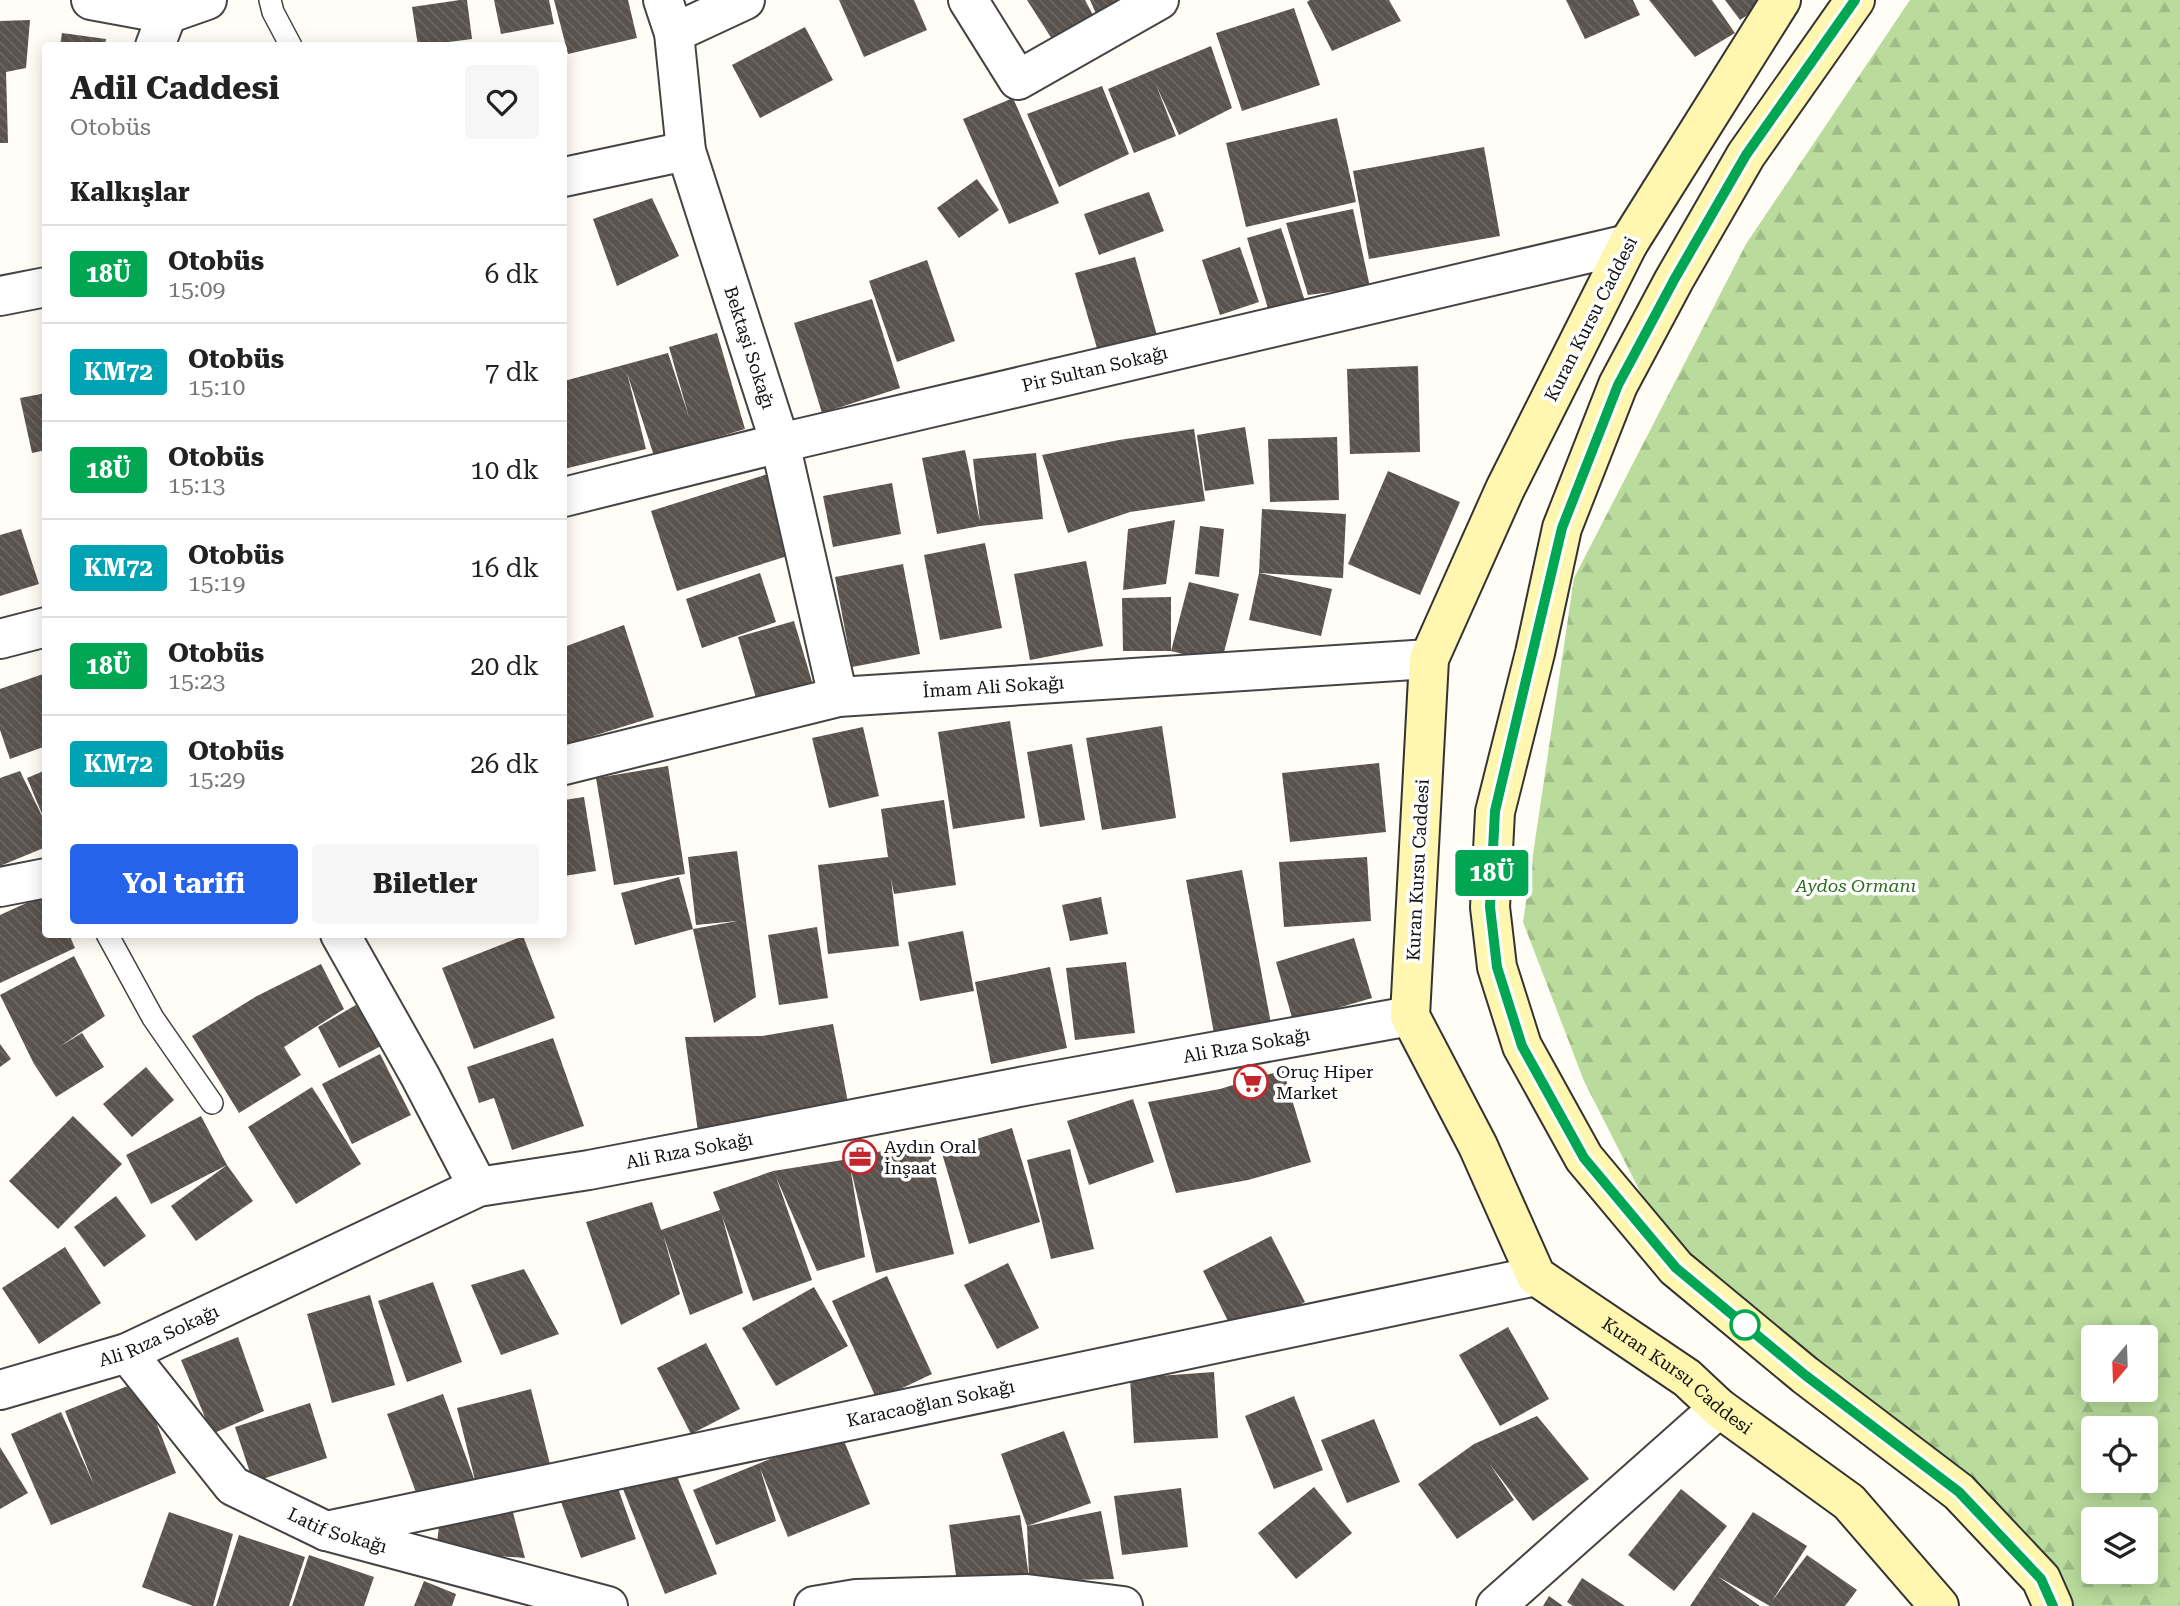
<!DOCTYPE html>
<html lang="tr">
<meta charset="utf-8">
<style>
body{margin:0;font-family:"Roboto Serif",serif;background:#f6f6f6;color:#222;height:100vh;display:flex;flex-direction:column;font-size:26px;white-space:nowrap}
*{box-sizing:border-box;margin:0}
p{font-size:23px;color:#767676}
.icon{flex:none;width:38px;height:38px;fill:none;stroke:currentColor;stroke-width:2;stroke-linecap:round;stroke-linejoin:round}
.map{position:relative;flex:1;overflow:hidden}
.drawer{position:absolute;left:42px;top:42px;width:525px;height:896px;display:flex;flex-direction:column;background:#fff;border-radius:7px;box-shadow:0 4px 18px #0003}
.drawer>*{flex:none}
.badge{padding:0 14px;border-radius:5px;font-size:24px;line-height:46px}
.needle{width:46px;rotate:199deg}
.fabs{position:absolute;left:2081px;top:1325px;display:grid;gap:14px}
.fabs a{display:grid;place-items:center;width:77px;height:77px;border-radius:7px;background:#fff;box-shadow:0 4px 18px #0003;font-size:35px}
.map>.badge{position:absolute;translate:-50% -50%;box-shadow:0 0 0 4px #fff}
h2{padding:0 28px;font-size:26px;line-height:63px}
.round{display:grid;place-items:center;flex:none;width:74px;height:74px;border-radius:7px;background:#f6f6f6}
.summary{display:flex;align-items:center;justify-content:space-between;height:119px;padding:0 28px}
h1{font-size:33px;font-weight:700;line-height:52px}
.button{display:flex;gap:14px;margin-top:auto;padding:14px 28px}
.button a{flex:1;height:80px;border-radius:7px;background:#2563eb;color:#fff;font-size:28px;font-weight:700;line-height:80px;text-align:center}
.button a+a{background:#f6f6f6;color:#222}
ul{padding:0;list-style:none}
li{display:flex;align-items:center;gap:21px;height:98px;padding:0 28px;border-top:2px solid #e0e0e0}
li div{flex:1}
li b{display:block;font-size:26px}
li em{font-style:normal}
li .badge{min-width:77px;font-weight:700;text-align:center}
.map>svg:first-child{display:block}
.forest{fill:url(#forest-firs);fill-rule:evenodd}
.building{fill:url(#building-back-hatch)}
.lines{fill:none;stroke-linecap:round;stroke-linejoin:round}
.service-casing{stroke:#444;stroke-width:24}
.minor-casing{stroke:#444;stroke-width:42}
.secondary-casing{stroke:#333;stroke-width:42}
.service{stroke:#fff;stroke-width:21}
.minor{stroke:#fff;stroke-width:38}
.secondary{stroke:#fff6b0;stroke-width:38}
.line-casing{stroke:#fff;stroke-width:16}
.line{stroke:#00a651;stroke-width:10}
.stop-dot{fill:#fff;stroke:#00a651;stroke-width:3.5}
.labels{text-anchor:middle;stroke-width:7;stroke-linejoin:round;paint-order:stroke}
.street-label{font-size:18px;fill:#111;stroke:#fff}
.park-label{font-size:18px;font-style:italic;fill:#2f6b1f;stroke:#fff}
.poi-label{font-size:18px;fill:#111;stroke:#fff;text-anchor:start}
</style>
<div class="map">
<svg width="2180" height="1606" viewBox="0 0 2180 1606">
<defs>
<pattern id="forest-firs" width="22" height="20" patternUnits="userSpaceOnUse" patternTransform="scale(1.75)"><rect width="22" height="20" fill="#b9dc9c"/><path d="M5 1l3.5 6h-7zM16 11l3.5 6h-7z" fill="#9ebc85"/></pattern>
<pattern id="building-back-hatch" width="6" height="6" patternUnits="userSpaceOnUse" patternTransform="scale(1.75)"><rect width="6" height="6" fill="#5a524d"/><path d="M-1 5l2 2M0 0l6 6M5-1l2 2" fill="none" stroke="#6d6662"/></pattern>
</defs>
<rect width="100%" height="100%" fill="#fffdf5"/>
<path class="forest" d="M1910,0H2180V1606H2066L1662,1235L1584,1081L1523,922L1574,578L1746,244ZM2093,1337H2146V1390H2093ZM2093,1428H2146V1480H2093ZM2093,1519H2146V1572H2093Z"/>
<g class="building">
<polygon points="460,0 467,0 472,39 418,46 412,7"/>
<polygon points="494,0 549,0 554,24 501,34"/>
<polygon points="554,0 628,0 637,38 568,54"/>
<polygon points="839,0 914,0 927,30 864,57"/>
<polygon points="1027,0 1085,0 1100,28 1059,50"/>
<polygon points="1090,0 1138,0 1098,18"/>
<polygon points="1310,0 1389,0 1401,21 1332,51 1307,2"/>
<polygon points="1566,0 1633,0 1640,15 1585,39"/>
<polygon points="1649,0 1712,0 1735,33 1695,57"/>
<polygon points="1725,0 1770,0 1740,20"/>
<polygon points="1294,8 1320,85 1242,111 1216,33"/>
<polygon points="30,20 26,68 6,72 8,143 0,143 0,21"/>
<polygon points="805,27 833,80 760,118 732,65"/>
<polygon points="62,33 106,39 105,46 60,46"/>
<polygon points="1211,46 1232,108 1179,135 1156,85 1176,136 1134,153 1108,89"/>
<polygon points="1102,86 1129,154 1059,187 1027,114"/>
<polygon points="1013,98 1059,203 1009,224 963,119"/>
<polygon points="1337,118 1356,202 1246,227 1226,143"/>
<polygon points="1484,147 1500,236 1369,259 1353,171"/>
<polygon points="977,179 999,210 959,238 937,208"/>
<polygon points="1149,192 1164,231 1099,255 1084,214"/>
<polygon points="652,198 679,256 617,286 593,219"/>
<polygon points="1353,209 1370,287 1308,295 1286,223"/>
<polygon points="1281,228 1305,301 1269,312 1247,238"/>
<polygon points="1240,247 1259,302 1220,315 1202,260"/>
<polygon points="1135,257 1158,339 1099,355 1075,273"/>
<polygon points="927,260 955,341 897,362 869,281"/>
<polygon points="872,299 900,388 822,413 794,323"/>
<polygon points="717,333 745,429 654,456 627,373 646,449 564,469 564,381 668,353 689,417 669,347"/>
<polygon points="1418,366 1420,452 1350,454 1347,369"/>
<polygon points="46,393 46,450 32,453 20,398"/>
<polygon points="1245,427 1254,484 1205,491 1197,435"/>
<polygon points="1194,429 1205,501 1130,512 1068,533 1042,455 1119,440"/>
<polygon points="1337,437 1339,500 1270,502 1268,439"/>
<polygon points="965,450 980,522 973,459 1036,453 1043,519 980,526 937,534 922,458"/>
<polygon points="1388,471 1460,502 1420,595 1348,564"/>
<polygon points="771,473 797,553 677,591 651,511"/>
<polygon points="892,483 901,534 833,547 823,496"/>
<polygon points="1262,509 1346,514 1343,578 1259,573"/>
<polygon points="1175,520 1166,584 1123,590 1128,529"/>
<polygon points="1200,526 1224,529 1219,577 1195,574"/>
<polygon points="21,529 39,584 0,596 0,535"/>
<polygon points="985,543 1002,628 940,640 924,555"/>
<polygon points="1086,561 1103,646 1030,660 1014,574"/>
<polygon points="903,564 920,654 852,667 835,577"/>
<polygon points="760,573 776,622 702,648 686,599"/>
<polygon points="1259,573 1332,589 1321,636 1249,620"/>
<polygon points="1189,582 1239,594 1221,664 1171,651 1123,651 1122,598 1171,597 1171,651"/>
<polygon points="794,621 815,692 759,708 738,637"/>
<polygon points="624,625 654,717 564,745 564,647"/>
<polygon points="46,673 46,746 10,759 0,730 0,689"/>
<polygon points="1010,721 1025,818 953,829 938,732"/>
<polygon points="1162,726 1176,818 1102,830 1086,738"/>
<polygon points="863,727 879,796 829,808 812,738"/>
<polygon points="1072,744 1085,820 1040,827 1027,752"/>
<polygon points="1379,763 1386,832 1290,842 1282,773"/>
<polygon points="668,766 685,874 614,885 596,778"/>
<polygon points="46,770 46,821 45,821 27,778"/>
<polygon points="20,771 46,824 46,847 0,866 0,778"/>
<polygon points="584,797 596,871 564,876 564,800"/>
<polygon points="944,800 956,885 894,894 891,879 899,946 828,954 818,865 888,857 881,809"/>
<polygon points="737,851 756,997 714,1023 693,929 737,921 696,925 688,857"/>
<polygon points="1367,857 1371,921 1284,927 1279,862"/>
<polygon points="1242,870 1272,1029 1215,1039 1186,880"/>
<polygon points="679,877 693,929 635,945 621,893"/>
<polygon points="46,894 46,934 69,934 75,948 0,983 0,915"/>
<polygon points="1101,897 1108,934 1070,941 1062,905"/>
<polygon points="817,927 828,998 779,1005 768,935"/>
<polygon points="963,931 974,991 920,1001 908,942"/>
<polygon points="523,936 555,1018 474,1049 442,968"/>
<polygon points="1354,938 1372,998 1293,1021 1276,962"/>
<polygon points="74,956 105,1016 59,1047 82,1033 104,1067 56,1097 34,1064 0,995"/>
<polygon points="1126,962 1135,1033 1075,1040 1066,968"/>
<polygon points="321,964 344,1009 284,1047 301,1075 239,1113 192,1036 257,996"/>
<polygon points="1050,967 1067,1048 991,1064 975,982"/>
<polygon points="361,1002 383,1045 339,1068 318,1027"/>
<polygon points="833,1024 849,1108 698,1132 685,1037 762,1036"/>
<polygon points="553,1038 584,1126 512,1150 494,1098 479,1103 467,1067"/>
<polygon points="0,1044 11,1059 0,1067"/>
<polygon points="380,1054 411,1115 352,1144 322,1084"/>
<polygon points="146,1067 174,1100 132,1137 103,1104"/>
<polygon points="1283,1070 1311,1162 1248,1180 1176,1193 1148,1102 1220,1089"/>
<polygon points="312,1087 361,1164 296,1204 248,1127"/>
<polygon points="1133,1099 1154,1162 1089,1185 1067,1121"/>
<polygon points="73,1116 122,1164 58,1229 9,1181"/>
<polygon points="201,1116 227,1165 151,1204 126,1155"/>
<polygon points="1012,1128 1040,1222 969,1244 941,1150"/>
<polygon points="927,1140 954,1254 876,1273 850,1166 865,1257 817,1271 776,1177 812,1280 753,1301 722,1216 743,1293 690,1315 663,1234 680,1294 621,1325 586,1222 652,1202 661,1230 720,1210 713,1192 773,1171 849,1159"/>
<polygon points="1070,1149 1094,1249 1051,1259 1027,1160"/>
<polygon points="227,1165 253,1201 196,1241 171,1206"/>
<polygon points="116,1196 146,1236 104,1267 74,1227"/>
<polygon points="1271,1236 1305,1302 1236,1337 1203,1271"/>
<polygon points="65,1247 101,1303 39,1344 2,1288"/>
<polygon points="1008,1263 1039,1328 997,1349 964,1285"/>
<polygon points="524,1269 559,1334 501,1355 471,1285"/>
<polygon points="887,1276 932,1374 877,1400 832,1301"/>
<polygon points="433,1282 462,1362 407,1382 378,1301"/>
<polygon points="814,1287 848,1346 776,1386 742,1328"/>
<polygon points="370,1295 395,1385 332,1403 307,1314"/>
<polygon points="1508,1327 1549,1399 1500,1426 1459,1355"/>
<polygon points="238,1337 264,1411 212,1434 181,1360"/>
<polygon points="706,1343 740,1409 691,1434 657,1368"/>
<polygon points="1214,1372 1218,1438 1134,1443 1130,1378"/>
<polygon points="140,1381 176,1473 51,1525 11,1434 61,1412 94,1485 65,1411"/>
<polygon points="531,1389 551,1468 421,1506 387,1414 443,1394 476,1484 457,1408"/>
<polygon points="1294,1396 1323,1470 1274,1489 1245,1416"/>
<polygon points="310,1403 327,1458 253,1482 235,1427"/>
<polygon points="1537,1416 1589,1479 1533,1521 1489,1463 1514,1500 1457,1539 1418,1484 1474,1444"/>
<polygon points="1374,1419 1400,1482 1347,1503 1321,1440"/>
<polygon points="840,1431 870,1504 788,1537 760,1468 776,1521 716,1545 693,1490"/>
<polygon points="1064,1431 1091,1503 1027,1526 1001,1454"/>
<polygon points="0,1447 28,1493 0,1509"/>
<polygon points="674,1469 717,1574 665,1594 623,1489"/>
<polygon points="614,1477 636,1539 581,1558 559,1496"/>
<polygon points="1314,1487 1352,1533 1296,1579 1258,1533"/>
<polygon points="1181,1488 1188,1547 1122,1555 1114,1496"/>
<polygon points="1681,1489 1727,1526 1674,1591 1628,1555"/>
<polygon points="511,1505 525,1558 436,1552 440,1517"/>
<polygon points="1101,1511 1114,1579 1029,1581 958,1590 949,1525 1020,1515 1029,1577 1027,1526"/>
<polygon points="169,1512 233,1534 213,1606 193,1606 142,1587"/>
<polygon points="1753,1512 1807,1546 1772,1601 1807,1555 1857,1590 1845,1606 1770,1606 1717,1576 1760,1606 1690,1606"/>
<polygon points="239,1535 305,1557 289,1606 216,1606"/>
<polygon points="309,1555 374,1577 364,1606 292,1606"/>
<polygon points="1582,1578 1625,1606 1573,1606 1567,1602"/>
<polygon points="424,1581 456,1594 452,1606 414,1606"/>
<polygon points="1549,1596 1563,1606 1543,1606"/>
</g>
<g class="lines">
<g class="service-casing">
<g id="service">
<polyline points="270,0 273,12 291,46"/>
<polyline points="107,934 153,1018 212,1103"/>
</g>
</g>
<g class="minor-casing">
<g id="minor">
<polyline points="91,0 167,14 207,0"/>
<path id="s1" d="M663,0L674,33L686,151L780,443L838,697"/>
<polyline points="968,0 1018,80 1159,0"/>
<polyline points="674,33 745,0"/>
<polyline points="155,46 167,14 177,0"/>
<polyline points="564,177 686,151"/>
<polyline points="0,296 46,287"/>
<path id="s2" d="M564,497L780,443L1628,244"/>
<polyline points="0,639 46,627"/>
<path id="s3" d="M564,765L838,697L1429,659"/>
<polyline points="0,887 46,878"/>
<polyline points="340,934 420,1076 478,1187"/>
<path id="s4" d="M127,1353L233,1486L326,1531L608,1606"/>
<path id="s5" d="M0,1390L127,1353L478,1187L589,1170L1030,1085L1410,1016"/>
<path id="s6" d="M326,1531L1536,1276"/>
<polyline points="814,1606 856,1599 1027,1594 1123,1606"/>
<polyline points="1496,1606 1719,1408"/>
</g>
</g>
<g class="secondary-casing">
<g id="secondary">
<path id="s7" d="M1781,0L1628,244L1505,489L1429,659L1410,1016L1478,1146L1536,1276L1687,1378L1719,1408L1849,1502L1939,1606"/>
<polyline points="1855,0 1746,155 1674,280 1618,385 1562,528 1535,653 1495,812 1490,907 1497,967 1522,1046 1584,1158 1676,1268 1805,1375 1959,1492 2041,1579 2053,1606"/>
</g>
</g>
<use href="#service" class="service"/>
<use href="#minor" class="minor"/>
<use href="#secondary" class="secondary"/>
</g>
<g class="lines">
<g class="line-casing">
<polyline id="line" points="1855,0 1746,155 1674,280 1618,385 1562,528 1495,811 1490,907 1497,967 1522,1046 1584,1158 1676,1268 1805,1375 1959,1492 2041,1579 2053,1606"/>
</g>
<use href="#line" class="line"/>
</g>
<defs>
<g id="supermarket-ring" transform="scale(1.75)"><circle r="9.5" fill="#fff" stroke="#c4262e" stroke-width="1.5"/><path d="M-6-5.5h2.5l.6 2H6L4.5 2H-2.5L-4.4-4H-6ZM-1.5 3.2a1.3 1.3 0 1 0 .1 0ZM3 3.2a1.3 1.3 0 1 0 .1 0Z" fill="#c4262e"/></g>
<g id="office-ring" transform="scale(1.75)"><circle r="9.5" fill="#fff" stroke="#c4262e" stroke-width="1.5"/><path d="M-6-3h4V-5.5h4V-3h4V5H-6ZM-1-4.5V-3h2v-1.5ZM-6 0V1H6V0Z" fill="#c4262e"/></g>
</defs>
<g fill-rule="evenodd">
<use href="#supermarket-ring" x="1251" y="1082"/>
<use href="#office-ring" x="860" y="1157"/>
</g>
<circle class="stop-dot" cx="1745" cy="1325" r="14"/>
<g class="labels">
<g class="street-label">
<text transform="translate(1591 319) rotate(-63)" y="6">Kuran Kursu Caddesi</text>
<text dy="6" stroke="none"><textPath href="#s1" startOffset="360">Bektaşi Sokağı</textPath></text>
<text dy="6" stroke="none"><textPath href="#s2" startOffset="546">Pir Sultan Sokağı</textPath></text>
<text dy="6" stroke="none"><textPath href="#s3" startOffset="438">İmam Ali Sokağı</textPath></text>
<text transform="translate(1418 870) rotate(-87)" y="6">Kuran Kursu Caddesi</text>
<text dy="6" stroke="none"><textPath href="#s5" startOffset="1302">Ali Rıza Sokağı</textPath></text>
<text dy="6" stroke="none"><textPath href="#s5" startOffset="735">Ali Rıza Sokağı</textPath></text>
<text dy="6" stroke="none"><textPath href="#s5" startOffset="168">Ali Rıza Sokağı</textPath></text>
<text dy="6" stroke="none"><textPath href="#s7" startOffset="1568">Kuran Kursu Caddesi</textPath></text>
<text dy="6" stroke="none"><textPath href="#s6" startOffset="618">Karacaoğlan Sokağı</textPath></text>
<text dy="6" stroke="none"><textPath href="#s4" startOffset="284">Latif Sokağı</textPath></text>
</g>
<g class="park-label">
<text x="1856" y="892">Aydos Ormanı</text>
</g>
<g class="poi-label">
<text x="1276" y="1078">Oruç Hiper<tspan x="1276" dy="21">Market</tspan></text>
<text x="884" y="1153">Aydın Oral<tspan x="884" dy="21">İnşaat</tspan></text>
</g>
</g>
</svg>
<div class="fabs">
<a><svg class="needle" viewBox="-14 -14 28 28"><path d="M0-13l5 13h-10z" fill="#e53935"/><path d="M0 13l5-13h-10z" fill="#767676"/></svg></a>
<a><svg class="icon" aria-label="locate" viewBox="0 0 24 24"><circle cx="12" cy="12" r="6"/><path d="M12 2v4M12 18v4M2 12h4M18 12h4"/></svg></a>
<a><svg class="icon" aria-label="layers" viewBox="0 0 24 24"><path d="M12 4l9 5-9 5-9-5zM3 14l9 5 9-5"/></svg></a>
</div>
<b class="badge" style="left:1492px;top:873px;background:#00a651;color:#fff">18Ü</b>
<section class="drawer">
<div class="summary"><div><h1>Adil Caddesi</h1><p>Otobüs</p></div><a class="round"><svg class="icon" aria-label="heart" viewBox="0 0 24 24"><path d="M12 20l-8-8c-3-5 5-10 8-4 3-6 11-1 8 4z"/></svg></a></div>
<h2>Kalkışlar</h2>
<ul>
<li><span class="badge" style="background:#00a651;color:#fff">18Ü</span><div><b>Otobüs</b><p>15:09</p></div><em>6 dk</em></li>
<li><span class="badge" style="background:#00a3b4;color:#fff">KM72</span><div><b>Otobüs</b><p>15:10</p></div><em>7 dk</em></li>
<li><span class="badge" style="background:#00a651;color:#fff">18Ü</span><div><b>Otobüs</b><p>15:13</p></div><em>10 dk</em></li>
<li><span class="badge" style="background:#00a3b4;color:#fff">KM72</span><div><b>Otobüs</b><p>15:19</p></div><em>16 dk</em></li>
<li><span class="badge" style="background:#00a651;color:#fff">18Ü</span><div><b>Otobüs</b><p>15:23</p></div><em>20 dk</em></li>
<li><span class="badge" style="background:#00a3b4;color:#fff">KM72</span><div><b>Otobüs</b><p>15:29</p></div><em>26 dk</em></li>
</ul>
<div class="button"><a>Yol tarifi</a><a>Biletler</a></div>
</section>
</div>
